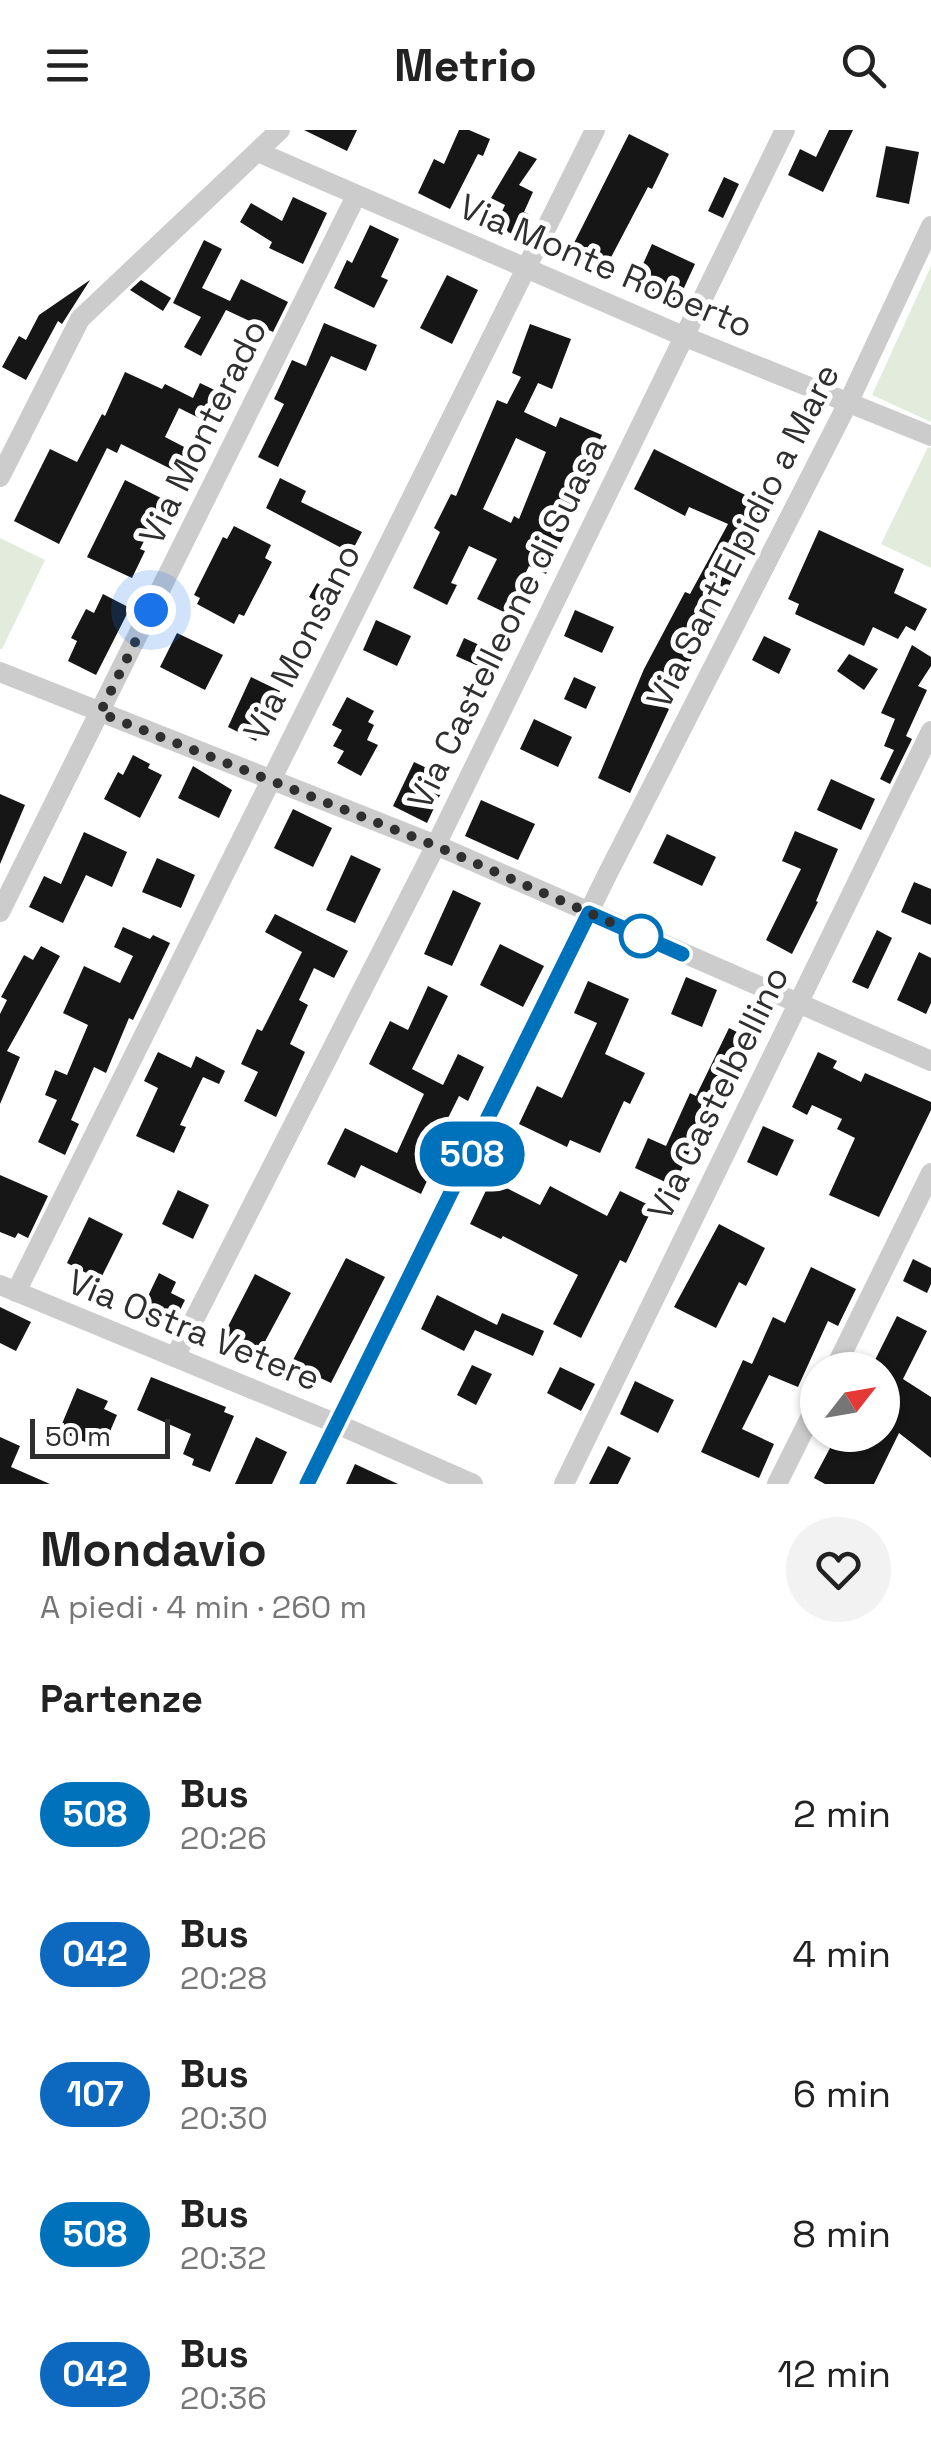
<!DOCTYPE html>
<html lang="it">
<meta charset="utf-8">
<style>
body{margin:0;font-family:"Space Grotesk",sans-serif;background:#f2f2f2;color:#222;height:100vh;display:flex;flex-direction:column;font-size:38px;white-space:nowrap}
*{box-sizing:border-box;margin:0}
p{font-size:32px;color:#767676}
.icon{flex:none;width:55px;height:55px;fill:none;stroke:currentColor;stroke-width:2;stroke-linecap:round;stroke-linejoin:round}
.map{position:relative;height:1354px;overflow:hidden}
.drawer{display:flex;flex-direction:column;background:#fff;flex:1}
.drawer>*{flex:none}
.badge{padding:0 20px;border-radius:32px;font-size:35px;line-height:65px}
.needle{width:65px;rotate:59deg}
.tools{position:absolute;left:800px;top:1222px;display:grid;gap:20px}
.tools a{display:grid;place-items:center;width:100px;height:100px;border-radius:50%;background:#fff;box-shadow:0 2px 8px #0004;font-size:50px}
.scale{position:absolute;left:30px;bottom:25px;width:140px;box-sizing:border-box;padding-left:10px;border:5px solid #2f2f2f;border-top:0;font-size:28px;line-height:35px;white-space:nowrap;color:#2f2f2f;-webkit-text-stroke:8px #fff;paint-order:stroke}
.you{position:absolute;width:50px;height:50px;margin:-25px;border:8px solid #fff;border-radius:50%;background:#1a73e8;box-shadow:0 0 0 15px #1a73e833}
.map>.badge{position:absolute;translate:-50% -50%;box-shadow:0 0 0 5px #fff}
h2{padding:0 40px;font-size:38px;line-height:90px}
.round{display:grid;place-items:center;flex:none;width:105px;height:105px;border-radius:52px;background:#f2f2f2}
.summary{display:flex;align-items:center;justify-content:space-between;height:170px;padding:0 40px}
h1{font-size:48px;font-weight:700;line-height:75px}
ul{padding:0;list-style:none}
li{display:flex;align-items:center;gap:30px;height:140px;padding:0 40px}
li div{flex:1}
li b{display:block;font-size:38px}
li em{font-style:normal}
li .badge{min-width:110px;font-weight:700;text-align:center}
header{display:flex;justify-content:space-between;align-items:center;height:130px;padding:0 40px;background:#fff;font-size:45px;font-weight:700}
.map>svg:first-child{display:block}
.green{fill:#e3ecdc}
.building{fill:#161616;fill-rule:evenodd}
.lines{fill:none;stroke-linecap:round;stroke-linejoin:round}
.minor{stroke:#ccc;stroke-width:20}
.line-casing{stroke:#fff;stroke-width:22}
.line{stroke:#0072bc;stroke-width:15}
.walk{stroke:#2f2f2f;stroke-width:10;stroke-dasharray:0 18}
.stop-dot{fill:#fff;stroke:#0072bc;stroke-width:5}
.labels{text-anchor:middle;stroke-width:10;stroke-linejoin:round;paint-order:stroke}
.street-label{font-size:35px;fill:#2f2f2f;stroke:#fff}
</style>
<header><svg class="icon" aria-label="menu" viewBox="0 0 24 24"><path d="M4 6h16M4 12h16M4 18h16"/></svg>Metrio<svg class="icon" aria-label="search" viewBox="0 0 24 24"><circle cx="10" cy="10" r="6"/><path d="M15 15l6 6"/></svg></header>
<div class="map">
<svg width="931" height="1354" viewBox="0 0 931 1354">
<rect width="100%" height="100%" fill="#fff"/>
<g class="green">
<polygon points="931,136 931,292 872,265"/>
<polygon points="928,317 931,318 931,438 881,414"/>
<polygon points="0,408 45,430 2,519 0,519"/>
</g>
<g class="building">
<polygon points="304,0 357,0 347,21"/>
<polygon points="459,0 469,0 490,9 483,26 478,24 450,79 418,63 434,29 444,34"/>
<polygon points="829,0 853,0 823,62 788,45 800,19 816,27"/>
<polygon points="629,4 669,24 652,59 648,57 607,135 572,117"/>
<polygon points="886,16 919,22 909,74 876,67"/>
<polygon points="519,21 537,29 519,55 533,62 524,82 530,85 519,107 495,96 505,75 491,68"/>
<polygon points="724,47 739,54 723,88 708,81"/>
<polygon points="293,67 327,83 303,134 269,118 272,112 240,92 251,73 282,91"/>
<polygon points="370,95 399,109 381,147 388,150 374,178 334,158 347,130 352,133"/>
<polygon points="204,110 222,119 202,158 230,171 241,149 288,172 273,202 226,180 201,226 184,217 201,187 173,173"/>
<polygon points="652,114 695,134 677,173 634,154"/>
<polygon points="447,145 478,160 452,214 420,198"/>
<polygon points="90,150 62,194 58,191 26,250 2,237 19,206 26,210 39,185"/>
<polygon points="141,150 171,168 163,181 130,160"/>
<polygon points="324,193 377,215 366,241 331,226 278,337 258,327 284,274 274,269 292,230 306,236"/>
<path d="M530,194L571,209L552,259L538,253L524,282L556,297L560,287L602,305L580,358L585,361L546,444L529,436L506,483L477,469L497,429L469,416L451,453L457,455L447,475L413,458L440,402L434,398L451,364L456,366L497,270L507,274L521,247L512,243ZM516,308L546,322L519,389L514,386L511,393L483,379Z"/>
<polygon points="125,242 162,259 165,254 193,268 200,253 227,266 213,295 179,278 165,307 190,320 179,343 121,314 117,323 107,318 59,414 14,391 50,319 77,332 102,284 105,286"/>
<polygon points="654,319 765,375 743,429 667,578 669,579 630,663 598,648 644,539 685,462 690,464 728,394 689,377 685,386 634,359"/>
<polygon points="280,348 306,361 301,372 362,402 351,423 266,378"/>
<polygon points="125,350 165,370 140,419 145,421 132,448 87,427"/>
<polygon points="234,396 271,415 265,428 272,432 244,486 239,484 234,494 197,474 200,468 194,465 223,407 227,409"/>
<polygon points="819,400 904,439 894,463 927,479 915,501 906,496 898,509 873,497 864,516 795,484 799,474 788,469"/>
<polygon points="327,449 341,456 329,478 309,467 317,453 322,456"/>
<polygon points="103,464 130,478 96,545 68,531 77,511 71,508 86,479 94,483"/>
<polygon points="575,480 614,497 602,523 564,506"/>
<polygon points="376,490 411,506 397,536 363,520"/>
<polygon points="177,503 223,525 205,560 160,537"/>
<polygon points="764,506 791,519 779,544 752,530"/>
<polygon points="464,508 495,522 487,540 456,526"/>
<polygon points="912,515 931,527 931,536 918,556 927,560 906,606 912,609 890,654 880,649 894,620 884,616 895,589 881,583"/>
<polygon points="849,524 878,539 864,560 837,541"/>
<polygon points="251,547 280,561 256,611 228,597"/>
<polygon points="574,547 596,557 586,579 564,569"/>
<polygon points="347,567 374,581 368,592 374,595 367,610 378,615 361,646 337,633 344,621 333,616 342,600 332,595"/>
<polygon points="534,589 572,607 558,637 520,619"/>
<polygon points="133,625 150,634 148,638 162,645 140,688 104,669 118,642 123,645"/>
<polygon points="414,632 448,648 427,693 393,676"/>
<polygon points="193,636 232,660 219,688 178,668"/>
<polygon points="831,649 875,669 861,700 817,680"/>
<polygon points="0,664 25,675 0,734"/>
<polygon points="481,670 535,694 518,730 465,706"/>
<polygon points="293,679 332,698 313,737 274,718"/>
<polygon points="795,701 838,719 816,771 818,772 792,824 766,810 801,739 782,731"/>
<polygon points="84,702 127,722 112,757 86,745 63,793 29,777 44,746 61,754"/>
<polygon points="667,704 716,727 702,756 653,733"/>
<polygon points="351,725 381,739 355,793 326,780"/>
<polygon points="157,728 195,745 181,778 142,762"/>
<polygon points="914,752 931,759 931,795 901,782"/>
<polygon points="453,760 481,773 452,836 424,824"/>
<polygon points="275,784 348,821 334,848 314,838 299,870 308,875 290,914 305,922 276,987 244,971 258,942 241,934 257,899 262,901 302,822 265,802"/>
<polygon points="123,797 150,809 153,805 170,813 133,890 129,888 106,943 94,937 71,990 79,994 65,1025 38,1012 57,970 45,965 55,940 67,945 88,895 63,883 84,836 120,853 133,826 114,817"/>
<polygon points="877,800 892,808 868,859 852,852"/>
<polygon points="500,814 544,836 523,877 480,855"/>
<polygon points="41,816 60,826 7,921 20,927 0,974 0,884 7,870 1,867 24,825 33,830"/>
<polygon points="919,822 931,828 931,873 926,884 897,870"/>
<polygon points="686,847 717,860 702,897 671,884"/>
<polygon points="588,851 629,869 605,924 645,943 630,974 624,971 600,1023 570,1010 567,1017 519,994 537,956 562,968 597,893 574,883"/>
<polygon points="428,856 448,866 412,939 443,955 458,924 484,937 468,971 459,966 443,998 450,1001 421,1064 361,1035 355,1048 327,1034 345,998 397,1023 424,964 369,934 390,891 408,900"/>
<polygon points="729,898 745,906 712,973 724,979 710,1009 698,1003 674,1056 635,1038 648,1008 666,1016 690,963 696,966"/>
<polygon points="158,922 191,938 196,926 225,941 219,954 203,947 180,995 186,997 174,1023 136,1006 158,958 144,951"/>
<polygon points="818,922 837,931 833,938 861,952 865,943 931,972 931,980 879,1087 829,1065 855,1008 837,999 842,989 812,975 807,985 792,977"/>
<polygon points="763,996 794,1010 777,1046 747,1032"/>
<polygon points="0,1045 48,1066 28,1108 18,1103 15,1108 0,1102"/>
<polygon points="491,1050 540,1075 550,1056 607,1086 620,1061 653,1077 626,1133 620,1130 581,1208 553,1194 578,1145 503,1106 501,1109 470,1094"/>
<polygon points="178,1060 209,1075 193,1109 162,1094"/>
<polygon points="89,1087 123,1104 100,1150 67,1133"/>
<polygon points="719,1094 765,1118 746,1156 739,1152 716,1198 674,1177"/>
<polygon points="346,1128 385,1147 331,1253 291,1234"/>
<polygon points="913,1129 931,1138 931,1154 927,1163 903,1151"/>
<polygon points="811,1137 856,1159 838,1196 828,1191 798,1257 769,1245 742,1299 774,1314 759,1348 701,1322 743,1230 752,1234 773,1187 785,1193"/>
<polygon points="159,1143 176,1152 171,1163 185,1170 172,1196 141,1181"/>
<polygon points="255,1144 291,1163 254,1232 219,1214"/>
<polygon points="437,1165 497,1195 502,1183 544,1201 533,1226 475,1200 464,1221 421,1199"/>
<polygon points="0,1177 31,1192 16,1221 0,1213"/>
<polygon points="897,1186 927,1201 903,1249 931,1267 931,1328 899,1303 874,1354 825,1354 814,1348 837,1305 882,1305 882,1240 870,1240"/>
<polygon points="472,1235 492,1244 476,1275 457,1265"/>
<polygon points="560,1237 595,1254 581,1281 547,1263"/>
<polygon points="151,1247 226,1277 224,1282 234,1286 210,1342 192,1335 194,1329 183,1324 191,1304 137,1280"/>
<polygon points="635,1251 674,1270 658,1303 620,1284"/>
<polygon points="77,1258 108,1271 104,1279 117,1285 108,1306 96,1301 90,1314 59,1301"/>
<polygon points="0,1307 20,1316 11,1337 50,1354 0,1354"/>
<polygon points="256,1307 287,1322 272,1354 235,1354"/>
<polygon points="608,1316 631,1328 618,1354 589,1354"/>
<polygon points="355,1334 398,1354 346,1354"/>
</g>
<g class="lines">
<g class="minor">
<polyline points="258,22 683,206 931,306"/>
<polyline points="0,347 80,189 280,0"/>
<polyline points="0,542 436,715 931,931"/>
<polyline points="0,782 356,66"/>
<polyline points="0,1155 337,1294 473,1354"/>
<polyline points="16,1162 595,0"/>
<polyline points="175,1227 436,715 785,0"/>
<polyline points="834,1240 931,1043"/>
<polyline points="308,1354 608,743 849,271 931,96"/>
<polyline points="564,1354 931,601"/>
<polyline points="777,1354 818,1272"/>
</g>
</g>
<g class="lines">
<g class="line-casing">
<polyline id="line" points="307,1354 589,783 682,824"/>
</g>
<use href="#line" class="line"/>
<polyline class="walk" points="151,480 100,583 436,716 651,810 641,806"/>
</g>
<circle class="stop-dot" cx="641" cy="806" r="20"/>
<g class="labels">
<g class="street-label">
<text transform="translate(606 136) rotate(23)" y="12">Via Monte Roberto</text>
<text transform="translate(203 302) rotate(-64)" y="12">Via Monterado</text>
<text transform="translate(743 406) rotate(-63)" y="12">Via Sant'Elpidio a Mare</text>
<text transform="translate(507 493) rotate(-64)" y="12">Via Castelleone di Suasa</text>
<text transform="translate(302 512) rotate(-63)" y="12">Via Monsano</text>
<text transform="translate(718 963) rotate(-64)" y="12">Via Castelbellino</text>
<text transform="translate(194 1200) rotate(22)" y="12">Via Ostra Vetere</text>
</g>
</g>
</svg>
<div class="tools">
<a><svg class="needle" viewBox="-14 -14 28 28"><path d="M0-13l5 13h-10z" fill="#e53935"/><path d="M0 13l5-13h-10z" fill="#767676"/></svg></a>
</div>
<div class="scale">50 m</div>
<div class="you" style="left:151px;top:480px"></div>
<b class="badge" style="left:472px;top:1024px;background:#0072bc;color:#fff">508</b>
</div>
<section class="drawer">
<div class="summary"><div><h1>Mondavio</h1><p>A piedi · 4 min · 260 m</p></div><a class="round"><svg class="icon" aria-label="heart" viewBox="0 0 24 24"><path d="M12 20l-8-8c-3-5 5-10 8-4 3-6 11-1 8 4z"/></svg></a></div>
<h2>Partenze</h2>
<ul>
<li><span class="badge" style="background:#0072bc;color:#fff">508</span><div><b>Bus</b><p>20:26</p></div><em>2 min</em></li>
<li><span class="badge" style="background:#0c69bf;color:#fff">042</span><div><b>Bus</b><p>20:28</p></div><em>4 min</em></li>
<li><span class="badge" style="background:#0c69bf;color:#fff">107</span><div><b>Bus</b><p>20:30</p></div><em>6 min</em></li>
<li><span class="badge" style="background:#0072bc;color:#fff">508</span><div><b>Bus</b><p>20:32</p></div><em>8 min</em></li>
<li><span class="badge" style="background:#0c69bf;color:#fff">042</span><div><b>Bus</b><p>20:36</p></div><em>12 min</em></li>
</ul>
</section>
